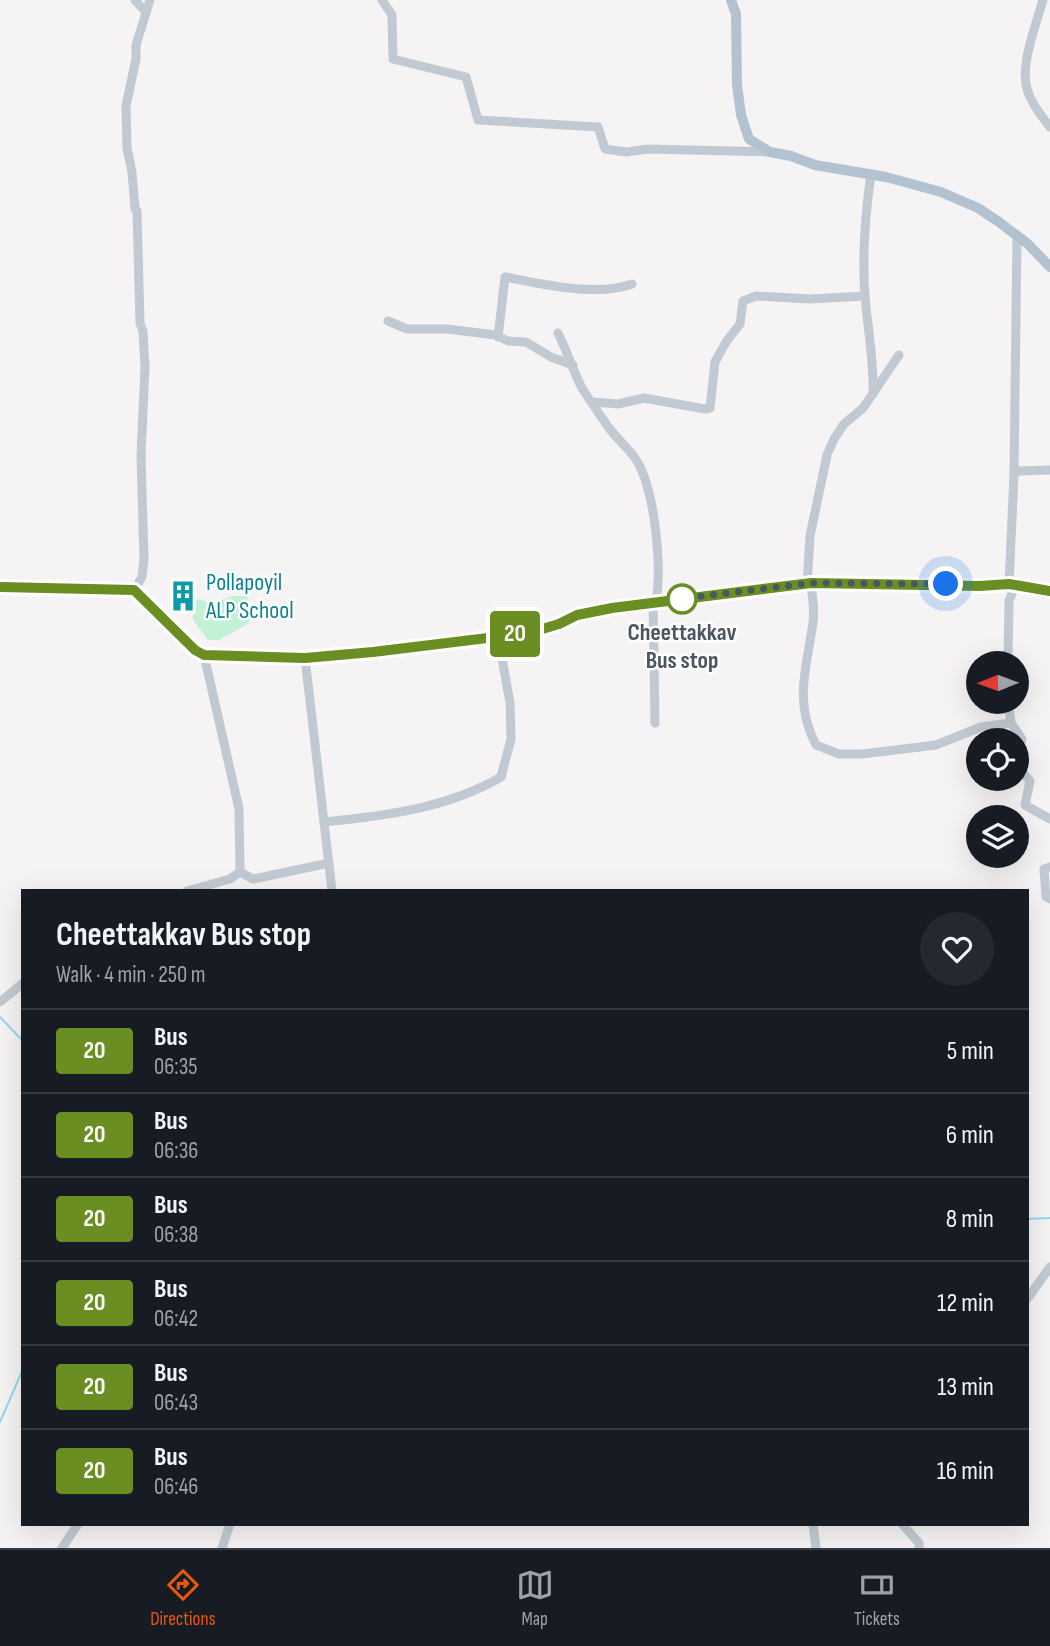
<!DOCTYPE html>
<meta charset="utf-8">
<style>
body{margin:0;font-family:"Sofia Sans Condensed",sans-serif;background:#242831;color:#f1f3f6;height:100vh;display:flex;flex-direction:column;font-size:26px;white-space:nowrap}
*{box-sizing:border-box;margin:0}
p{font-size:23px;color:#9ea1a6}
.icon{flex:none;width:38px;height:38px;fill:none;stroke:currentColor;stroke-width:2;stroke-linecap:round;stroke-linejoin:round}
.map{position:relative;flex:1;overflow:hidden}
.side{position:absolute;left:21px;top:889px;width:1008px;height:637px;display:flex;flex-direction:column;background:#171b24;border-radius:0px;box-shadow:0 7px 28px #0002}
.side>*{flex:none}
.badge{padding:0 14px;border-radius:5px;font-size:24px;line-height:46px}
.needle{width:46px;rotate:269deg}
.controls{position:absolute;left:966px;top:651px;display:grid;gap:14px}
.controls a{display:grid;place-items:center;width:63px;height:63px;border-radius:50%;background:#171b24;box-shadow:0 7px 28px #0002;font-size:35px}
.you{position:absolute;width:35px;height:35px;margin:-18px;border:5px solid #fff;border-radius:50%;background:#1a73e8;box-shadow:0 0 0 10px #1a73e833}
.map>.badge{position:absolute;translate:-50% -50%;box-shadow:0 0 0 4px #fff}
.round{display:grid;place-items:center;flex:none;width:74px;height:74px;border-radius:37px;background:#242831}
.summary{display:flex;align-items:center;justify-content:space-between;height:119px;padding:0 35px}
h1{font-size:33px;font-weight:700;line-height:52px}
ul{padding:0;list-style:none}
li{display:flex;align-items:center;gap:21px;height:84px;padding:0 35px;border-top:2px solid #363941}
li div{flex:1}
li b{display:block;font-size:26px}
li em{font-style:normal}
li .badge{min-width:77px;font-weight:700;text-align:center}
.menu{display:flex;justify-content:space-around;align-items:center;height:98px;border-top:2px solid #363941;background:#171b24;font-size:19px;color:#9ea1a6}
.menu a{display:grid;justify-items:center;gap:4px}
.menu .current{color:#ea580c}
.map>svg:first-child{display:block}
.green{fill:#c3f1d5}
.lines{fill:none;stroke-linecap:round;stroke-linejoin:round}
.stream{stroke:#90daee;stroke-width:2}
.minor{stroke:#c1cad2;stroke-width:9}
.major{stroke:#b3c2d1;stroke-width:10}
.line-casing{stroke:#fff;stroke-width:16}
.line{stroke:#6b8e23;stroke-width:10}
.walk{stroke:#4a5661;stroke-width:7;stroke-dasharray:0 12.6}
.stop-dot{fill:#fff;stroke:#6b8e23;stroke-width:3.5}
.labels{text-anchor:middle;stroke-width:5;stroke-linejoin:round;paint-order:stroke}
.culture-label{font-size:24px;fill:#0d838f;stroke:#fff;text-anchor:start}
.stop-label{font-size:24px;font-weight:bold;fill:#4a5661;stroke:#fff}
</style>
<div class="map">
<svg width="1050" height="1548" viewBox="0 0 1050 1548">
<rect width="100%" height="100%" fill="#f5f3f3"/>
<polygon class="green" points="232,596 247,596 251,608 249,623 219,640 208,640 193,620 193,602 199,599 212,604"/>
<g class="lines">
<g class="stream">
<polyline points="0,1017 23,1041"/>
<polyline points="1027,1219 1050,1218"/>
<polyline points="23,1284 23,1287"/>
<polyline points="0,1422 23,1369"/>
</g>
<g class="minor">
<polyline points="135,0 145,11"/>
<polyline points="382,0 392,15 393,59 466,77 478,120 598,127 605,149 626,152 648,149 770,152"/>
<path d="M1043,0C1036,24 1020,65 1027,89C1031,103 1041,116 1050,127"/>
<path d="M871,174C865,215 862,255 865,297C868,330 874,361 873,394"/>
<polyline points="388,321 407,329 447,329 495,335 508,341 526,342 551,357 573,365"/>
<path d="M558,333C567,351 573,371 582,388C590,401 600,415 609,428C617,439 629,448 637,461C655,492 662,565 656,602"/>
<path d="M498,337L505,277C542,284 596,297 632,284"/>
<polyline points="593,402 618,404 644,398 705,409 710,408 715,362 726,342 740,324 743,301 756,296 810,299 865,296"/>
<polyline points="1014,475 1017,236"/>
<path d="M811,583C812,596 815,609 813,622C807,668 793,700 816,745L839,754H862L936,745L981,727L1011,723L1008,702"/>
<polyline points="807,584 810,536 827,455 834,439 844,424 863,408 899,355"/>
<polyline points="1009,584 1014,475 1018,471 1050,470"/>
<polyline points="0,587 134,590 204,655 305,658 373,652 529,633 559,624 577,615 613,608 811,583 979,586 1009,584 1050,591"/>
<polyline points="134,590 142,577 144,559 141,455 145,367 143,331 140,323 137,211 135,209 132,172 127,148 126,106 136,59 136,45 150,0"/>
<polyline points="653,602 655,723"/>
<polyline points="305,658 332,891"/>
<polyline points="1008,663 1009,601 1016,584"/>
<polyline points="1011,723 1022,739 1017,764"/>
<polyline points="1017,766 1030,781 1025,805 1050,819"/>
<path d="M324,822C385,816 448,808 501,777L511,739L510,703L498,636"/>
<polyline points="1050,867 1044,869 1046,897 1050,899"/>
<polyline points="240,872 253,879 329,863"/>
<polyline points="187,891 230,879 240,872 239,809 204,655"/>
<polyline points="0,1002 23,983"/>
<polyline points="1027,1299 1050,1267"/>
<polyline points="813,1524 816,1548"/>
<polyline points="902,1524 919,1543 919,1548"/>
<polyline points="62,1548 78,1524"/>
<polyline points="222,1548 230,1524"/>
</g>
<polyline class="major" points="731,0 736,14 737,85 741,115 749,139 770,152 791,156 815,165 886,177 941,192 978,208 999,222 1028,244 1050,267"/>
</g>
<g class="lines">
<g class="line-casing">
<polyline id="line" points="0,587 134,590 195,650 204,655 305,658 373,652 529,633 559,624 577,615 612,608 811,583 979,586 1009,584 1050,591"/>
</g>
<use href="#line" class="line"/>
<polyline class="walk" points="682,599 679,599 811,583 946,584"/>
</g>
<defs>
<g id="building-bare" transform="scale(2.415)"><path d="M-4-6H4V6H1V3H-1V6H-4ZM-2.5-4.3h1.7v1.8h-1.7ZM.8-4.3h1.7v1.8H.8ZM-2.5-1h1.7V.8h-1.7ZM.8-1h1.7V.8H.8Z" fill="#0f9aa8" stroke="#fff" stroke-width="2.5" paint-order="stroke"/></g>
</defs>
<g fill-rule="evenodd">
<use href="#building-bare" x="183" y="596"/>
</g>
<circle class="stop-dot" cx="682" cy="599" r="14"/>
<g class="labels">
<g class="culture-label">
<text x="206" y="590">Pollapoyil<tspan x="206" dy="28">ALP School</tspan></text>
</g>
<g class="stop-label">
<text x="682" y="640">Cheettakkav<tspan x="682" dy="28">Bus stop</tspan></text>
</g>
</g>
</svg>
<div class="controls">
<a><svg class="needle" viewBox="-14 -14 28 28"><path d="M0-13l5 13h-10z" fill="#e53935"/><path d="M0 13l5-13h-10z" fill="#9ea1a6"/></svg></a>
<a><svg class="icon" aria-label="locate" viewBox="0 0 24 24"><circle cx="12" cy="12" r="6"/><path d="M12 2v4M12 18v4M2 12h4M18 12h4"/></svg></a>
<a><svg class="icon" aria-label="layers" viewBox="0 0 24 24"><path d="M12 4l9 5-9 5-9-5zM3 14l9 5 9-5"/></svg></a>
</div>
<div class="you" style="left:946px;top:584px"></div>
<b class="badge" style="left:515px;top:634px;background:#6b8e23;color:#fff">20</b>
<section class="side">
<div class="summary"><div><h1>Cheettakkav Bus stop</h1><p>Walk · 4 min · 250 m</p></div><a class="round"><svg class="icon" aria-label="heart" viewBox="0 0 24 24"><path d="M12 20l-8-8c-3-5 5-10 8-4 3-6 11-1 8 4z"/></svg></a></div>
<ul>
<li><span class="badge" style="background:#6b8e23;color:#fff">20</span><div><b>Bus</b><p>06:35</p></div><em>5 min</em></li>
<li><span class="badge" style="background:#6b8e23;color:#fff">20</span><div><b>Bus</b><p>06:36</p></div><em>6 min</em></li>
<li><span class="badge" style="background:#6b8e23;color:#fff">20</span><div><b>Bus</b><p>06:38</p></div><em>8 min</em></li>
<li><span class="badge" style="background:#6b8e23;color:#fff">20</span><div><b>Bus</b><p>06:42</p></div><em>12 min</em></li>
<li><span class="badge" style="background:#6b8e23;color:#fff">20</span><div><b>Bus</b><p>06:43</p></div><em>13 min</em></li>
<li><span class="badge" style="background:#6b8e23;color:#fff">20</span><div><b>Bus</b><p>06:46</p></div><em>16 min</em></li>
</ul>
</section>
</div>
<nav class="menu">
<a class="current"><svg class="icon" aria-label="directions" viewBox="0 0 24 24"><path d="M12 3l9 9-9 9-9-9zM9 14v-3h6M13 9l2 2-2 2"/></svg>Directions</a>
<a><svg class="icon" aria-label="map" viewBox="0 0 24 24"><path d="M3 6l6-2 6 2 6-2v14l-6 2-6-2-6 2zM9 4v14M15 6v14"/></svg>Map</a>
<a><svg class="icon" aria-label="tickets" viewBox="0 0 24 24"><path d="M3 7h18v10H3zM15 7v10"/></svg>Tickets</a>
</nav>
